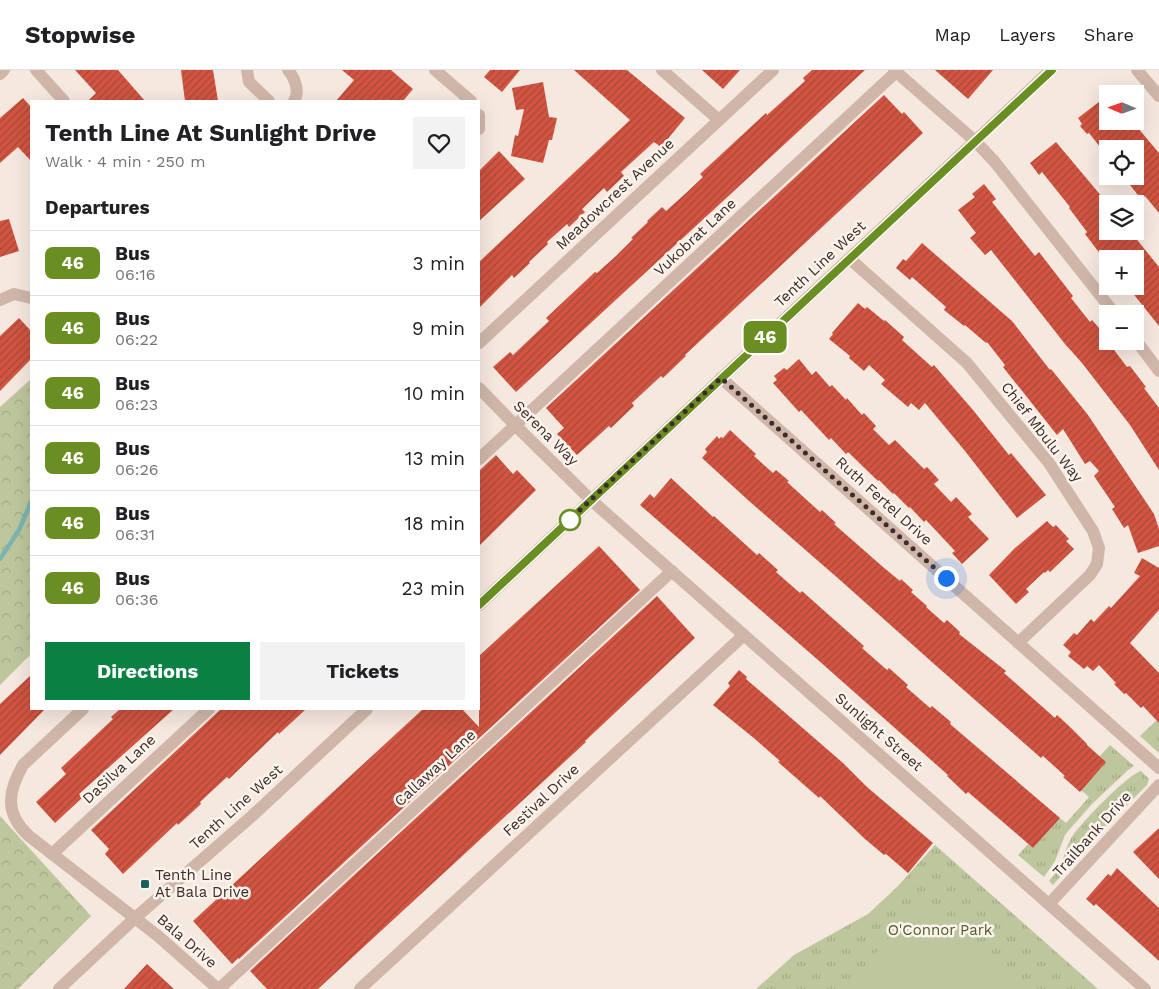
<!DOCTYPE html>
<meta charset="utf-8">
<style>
body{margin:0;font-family:"Work Sans",sans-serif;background:#f2f2f2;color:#202124;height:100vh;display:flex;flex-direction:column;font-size:19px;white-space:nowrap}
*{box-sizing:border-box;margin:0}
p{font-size:16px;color:#757577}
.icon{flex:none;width:28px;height:28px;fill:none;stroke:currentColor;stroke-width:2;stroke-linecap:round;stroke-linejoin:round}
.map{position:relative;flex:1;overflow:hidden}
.drawer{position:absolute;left:30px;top:30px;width:450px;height:610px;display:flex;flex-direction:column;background:#fff;border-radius:0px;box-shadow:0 5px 20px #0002}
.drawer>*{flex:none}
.badge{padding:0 10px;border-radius:8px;font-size:18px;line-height:32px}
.needle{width:32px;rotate:272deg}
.fabs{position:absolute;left:1099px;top:15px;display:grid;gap:10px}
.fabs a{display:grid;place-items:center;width:45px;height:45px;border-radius:0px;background:#fff;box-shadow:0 5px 20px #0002;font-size:25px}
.you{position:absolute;width:25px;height:25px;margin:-12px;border:4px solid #fff;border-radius:50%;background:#1a73e8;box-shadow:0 0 0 8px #1a73e833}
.map>.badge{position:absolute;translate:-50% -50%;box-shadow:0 0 0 2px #fff}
h2{padding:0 15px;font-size:19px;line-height:45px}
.round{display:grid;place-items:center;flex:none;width:52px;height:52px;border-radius:0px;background:#f2f2f2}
.head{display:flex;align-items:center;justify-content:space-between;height:85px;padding:0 15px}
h1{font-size:24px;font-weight:700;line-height:38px}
.action{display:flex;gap:10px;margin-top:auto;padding:10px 15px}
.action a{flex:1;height:58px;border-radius:0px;background:#0b8043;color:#fff;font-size:20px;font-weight:700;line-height:58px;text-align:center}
.action a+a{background:#f2f2f2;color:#202124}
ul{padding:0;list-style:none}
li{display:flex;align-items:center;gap:15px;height:65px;padding:0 15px;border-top:1px solid #e0e0e0}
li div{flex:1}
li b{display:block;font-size:19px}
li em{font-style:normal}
li .badge{min-width:55px;font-weight:700;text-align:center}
header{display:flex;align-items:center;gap:30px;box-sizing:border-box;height:70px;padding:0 25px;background:#fff;border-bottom:1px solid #e0e0e0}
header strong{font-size:24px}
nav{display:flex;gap:28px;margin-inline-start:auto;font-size:18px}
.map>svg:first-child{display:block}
.grass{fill:url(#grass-tufts)}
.forest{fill:url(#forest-crowns)}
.pitch{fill:#bdc69d}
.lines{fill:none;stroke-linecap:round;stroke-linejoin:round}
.stream{stroke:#7bb5b1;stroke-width:4.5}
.building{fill:url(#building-hatch)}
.minor{stroke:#cfb6a9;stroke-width:12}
.line-casing{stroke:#fff;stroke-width:11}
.line{stroke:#6b8e23;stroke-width:8}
.walk{stroke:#3c2d2a;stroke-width:5;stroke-dasharray:0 9}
.stop-dot{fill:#fff;stroke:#6b8e23;stroke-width:2.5}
.poi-dot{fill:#1b625f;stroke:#fcf3ed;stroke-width:2}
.labels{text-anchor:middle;stroke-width:5;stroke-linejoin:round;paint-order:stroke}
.street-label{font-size:15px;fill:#3c2d2a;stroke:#fcf3ed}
.poi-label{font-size:15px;fill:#3c2d2a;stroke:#fcf3ed;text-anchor:start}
.park-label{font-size:15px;fill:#505d2b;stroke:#fcf3ed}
</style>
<header>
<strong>Stopwise</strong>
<nav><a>Map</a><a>Layers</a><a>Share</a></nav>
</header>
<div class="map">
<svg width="1159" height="919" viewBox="0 0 1159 919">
<defs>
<pattern id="grass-tufts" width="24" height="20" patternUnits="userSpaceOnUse" patternTransform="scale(1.25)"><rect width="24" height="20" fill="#bdc69d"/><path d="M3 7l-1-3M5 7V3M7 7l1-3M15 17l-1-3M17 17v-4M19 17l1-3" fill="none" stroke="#a3aa87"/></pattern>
<pattern id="forest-crowns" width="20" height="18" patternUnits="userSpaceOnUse" patternTransform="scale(1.25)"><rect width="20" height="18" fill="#bdc69d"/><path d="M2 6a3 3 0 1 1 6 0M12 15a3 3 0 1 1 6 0" fill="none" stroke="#a3aa87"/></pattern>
<pattern id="building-hatch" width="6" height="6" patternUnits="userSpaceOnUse" patternTransform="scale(1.25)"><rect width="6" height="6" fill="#d15542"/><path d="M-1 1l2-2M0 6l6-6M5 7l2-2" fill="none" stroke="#ab4737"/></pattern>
</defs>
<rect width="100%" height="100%" fill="#f5e8df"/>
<g class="grass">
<polygon points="1159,648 1159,683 1140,666"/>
<polygon points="1110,675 1134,696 1128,700 1092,734 1069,760 1065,765 1055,791 1044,807 1018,785 1028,774 1033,778 1060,748 1066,753 1089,727 1081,720 1100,686"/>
<path d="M1141,701L1149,709L1147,715L1098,764L1053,815L1049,811C1054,805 1059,800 1062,792C1065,784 1067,775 1072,767C1080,754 1127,705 1141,701Z"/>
<polygon points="935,775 1098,919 756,919 794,885 868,844 897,817"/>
</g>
<g class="forest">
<polygon points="31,309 31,584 0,615 0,337"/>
<polygon points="0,746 91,846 18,919 0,919"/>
</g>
<polygon class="pitch" points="923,830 1022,919 844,919"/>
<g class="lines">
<polyline class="stream" points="0,489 19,460 31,432"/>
</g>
<g class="building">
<polygon points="75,0 118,0 145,31 88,31 96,23"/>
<polygon points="181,0 213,0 218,31 185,31"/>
<polygon points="342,0 391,0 413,19 403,31 336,31 354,10"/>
<polygon points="490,0 520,0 502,22 484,7"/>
<polygon points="574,0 627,0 685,48 661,77 654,72 621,102 624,106 607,122 604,118 582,139 585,142 569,157 567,154 547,172 548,174 529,192 530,193 514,208 512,205 479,238 479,192 630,50"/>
<polygon points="702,0 740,0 723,19"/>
<polygon points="812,0 865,0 516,322 493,297 510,282 513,285 532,267 549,251 546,248 595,202 597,203 616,186 633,169 631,168 648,152 647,151 662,137 666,141 685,124 703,107 700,104 766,43 767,45 805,11 803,8"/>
<polygon points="935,0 993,0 968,29"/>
<polygon points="543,12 549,47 557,48 552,70 549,70 543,93 511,86 515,65 518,66 524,39 516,40 512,18"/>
<polygon points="884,25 902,44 904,42 923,63 685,285 686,286 663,308 661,306 632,333 634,336 611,358 609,356 577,385 557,364 564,358 546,338"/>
<polygon points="1108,25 1108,51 1132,51 1159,83 1159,143 1145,126 1141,129 1123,106 1135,106 1135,79 1108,79 1108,87 1089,63 1087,64 1080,56 1082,54 1078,48"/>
<polygon points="23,28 31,37 31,91 18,77 0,93 0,48"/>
<polygon points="1056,72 1108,134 1108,161 1130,161 1159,197 1159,256 1127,216 1135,216 1135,189 1113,189 1107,181 1101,185 1085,164 1087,162 1069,138 1070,137 1042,102 1039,105 1030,93"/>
<polygon points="499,81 525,109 479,151 479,101"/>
<polygon points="984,114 996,129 992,132 1035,186 1039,182 1073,226 1071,228 1090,252 1092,250 1108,268 1108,272 1127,297 1130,296 1146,317 1144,318 1159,338 1159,400 1130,355 1082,293 1065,274 991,180 985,185 970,168 976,163 958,140 975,127 972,124"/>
<polygon points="9,149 19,181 0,187 0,151"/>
<polygon points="922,173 1012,251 1050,300 1051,299 1088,345 1154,444 1159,459 1159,476 1138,483 1128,455 1124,458 1112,439 1115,437 1094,406 1099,401 1090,391 1085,394 1063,359 1057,365 1003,297 1005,295 987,272 986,273 965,255 964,256 944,240 946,237 912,207 910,210 896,198 903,189 906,191"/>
<polygon points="858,233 865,239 867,237 884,251 885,250 904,267 902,270 932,297 934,295 973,340 1009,385 1011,383 1046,425 1017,448 965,381 925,333 919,340 911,333 908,337 881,314 885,310 869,295 864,301 849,288 850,286 829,269 833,264 832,263"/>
<polygon points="19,248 31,261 31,289 0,321 0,266"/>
<polygon points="799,289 812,305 816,301 830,317 832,315 846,330 847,328 862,345 864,343 876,356 873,359 889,375 895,370 924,399 927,397 939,410 934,414 951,432 956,427 972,444 968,447 989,469 962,494 952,483 955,481 926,450 924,452 910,437 909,438 894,423 893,424 879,410 878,411 848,382 846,384 831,368 829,370 801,340 799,342 773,313 777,310 774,306 784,298 787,300"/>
<polygon points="730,360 756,384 754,386 773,403 776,400 789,411 787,412 820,442 822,440 836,453 834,454 883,497 900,511 901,509 913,520 911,522 927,536 926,537 944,553 947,550 960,562 959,564 1006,601 1004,603 1055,648 1057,645 1069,656 1087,674 1087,675 1106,692 1080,722 1063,707 1065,706 1043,686 1041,688 933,593 840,510 749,431 702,388 707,382 705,379 717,366 719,369 721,367 723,368"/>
<polygon points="496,385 513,404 517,400 536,420 479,476 479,401"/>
<polygon points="671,408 713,447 714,446 757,485 759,483 778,500 776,502 800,523 802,521 821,538 864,576 862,578 887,600 889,598 908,615 906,617 930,638 932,636 951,652 950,654 1060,748 1033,778 968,722 966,724 947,706 948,705 818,590 640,435 650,424 654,428"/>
<polygon points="1047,451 1053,457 1056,455 1069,469 1066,471 1074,479 1050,502 1048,500 1045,503 1044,502 1026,519 1029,522 1016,534 989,505 1015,478"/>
<polygon points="599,476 640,520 239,889 238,888 232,894 193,851 423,639 462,639 479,657 479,586"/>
<polygon points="1142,488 1159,498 1159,540 1130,573 1159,603 1159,653 1143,636 1141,638 1126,623 1124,624 1114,614 1116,613 1099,595 1093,601 1087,596 1084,599 1068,586 1071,582 1063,575 1074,563 1077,565 1091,549 1094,552 1109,536 1111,538 1140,506 1134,503"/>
<polygon points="657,526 695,568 585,671 586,672 318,919 267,919 250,901"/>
<polygon points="739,600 747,607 746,609 843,693 867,717 933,773 908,803 886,784 884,785 865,769 820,726 819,728 778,692 780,691 755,669 713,635 730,616 728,613"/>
<polygon points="31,605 31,639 45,639 0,685 0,634"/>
<polygon points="120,639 174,639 79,724 82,728 55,753 36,732 66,704 61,698 113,649 111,647"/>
<polygon points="221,639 306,639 279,664 278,662 229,709 227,707 200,732 201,734 178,755 177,753 123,804 105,784 109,779 91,760"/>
<polygon points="1159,758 1159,809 1133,782"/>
<polygon points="1117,798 1159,838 1159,891 1096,834 1094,836 1086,829 1108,804 1111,806"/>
<polygon points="147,894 174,919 124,919"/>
</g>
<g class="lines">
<g class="minor">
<polyline points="36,0 64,31"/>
<polyline points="247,0 249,12 269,31"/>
<path d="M288,0C295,8 300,22 294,31"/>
<polyline points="435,0 471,31"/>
<polyline points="662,0 719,50"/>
<polyline points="894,0 975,71 994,91 1115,244"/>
<polyline points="1137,0 1159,26"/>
<polyline points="0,4 4,0"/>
<polyline points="479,45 479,59"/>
<polyline points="850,189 967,293 1049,393 1093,461 1099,478 1097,494 1090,505 1018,573"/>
<polyline points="0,230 14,224 31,228"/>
<polyline points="1135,269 1159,301"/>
<polyline points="479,273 773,0"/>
<polyline points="721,308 1159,698"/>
<polyline points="479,318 515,355 591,430 1145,919"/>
<polyline points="479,389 896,2"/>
<polyline points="479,535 1051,0"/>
<path d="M83,639L23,695C7,723 5,744 29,766L158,866L218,919"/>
<polyline points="52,784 209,639"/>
<polyline points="1049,834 1159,715"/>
<polyline points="59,919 135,848 252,746 367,639"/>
<polyline points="219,919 672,501"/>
<polyline points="360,919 744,565"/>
</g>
</g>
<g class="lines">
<g class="line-casing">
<polyline id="line" points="479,535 1052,0"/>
</g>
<use href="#line" class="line"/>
<polyline class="walk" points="570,450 565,454 721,308 946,508"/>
</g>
<circle class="stop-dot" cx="570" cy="450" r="10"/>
<rect class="poi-dot" x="140" y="809" width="10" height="10" rx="2.5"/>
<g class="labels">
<g class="street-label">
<text transform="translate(615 124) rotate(-43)" y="5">Meadowcrest Avenue</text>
<text transform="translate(695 167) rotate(-43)" y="5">Vukobrat Lane</text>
<text transform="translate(820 194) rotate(-43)" y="5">Tenth Line West</text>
<text transform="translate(1042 362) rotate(52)" y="5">Chief Mbulu Way</text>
<text transform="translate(546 363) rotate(45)" y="5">Serena Way</text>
<text transform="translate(884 431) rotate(42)" y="5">Ruth Fertel Drive</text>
<text transform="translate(879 662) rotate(41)" y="5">Sunlight Street</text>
<text transform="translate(435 698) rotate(-43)" y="5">Callaway Lane</text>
<text transform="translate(119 699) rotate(-43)" y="5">DaSilva Lane</text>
<text transform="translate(541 730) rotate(-43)" y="5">Festival Drive</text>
<text transform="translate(236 737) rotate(-42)" y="5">Tenth Line West</text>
<text transform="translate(1092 764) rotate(-48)" y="5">Trailbank Drive</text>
<text transform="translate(187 871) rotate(41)" y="5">Bala Drive</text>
</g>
<g class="poi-label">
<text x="155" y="810">Tenth Line<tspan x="155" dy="17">At Bala Drive</tspan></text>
</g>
<g class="park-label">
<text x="940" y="865">O'Connor Park</text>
</g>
</g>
</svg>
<div class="fabs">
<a><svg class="needle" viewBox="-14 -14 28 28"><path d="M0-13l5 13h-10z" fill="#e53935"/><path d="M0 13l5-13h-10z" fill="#757577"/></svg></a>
<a><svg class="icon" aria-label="locate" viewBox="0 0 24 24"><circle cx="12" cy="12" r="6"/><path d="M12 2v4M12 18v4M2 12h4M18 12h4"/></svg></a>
<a><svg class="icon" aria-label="layers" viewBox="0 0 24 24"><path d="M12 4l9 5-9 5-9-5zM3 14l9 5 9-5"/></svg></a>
<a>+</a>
<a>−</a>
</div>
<div class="you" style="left:946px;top:508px"></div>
<b class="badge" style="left:765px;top:267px;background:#6b8e23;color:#fff">46</b>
<section class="drawer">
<div class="head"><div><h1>Tenth Line At Sunlight Drive</h1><p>Walk · 4 min · 250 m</p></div><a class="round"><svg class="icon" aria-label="heart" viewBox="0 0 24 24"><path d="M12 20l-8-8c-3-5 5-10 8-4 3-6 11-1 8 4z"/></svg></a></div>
<h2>Departures</h2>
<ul>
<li><span class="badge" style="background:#6b8e23;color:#fff">46</span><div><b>Bus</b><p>06:16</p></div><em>3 min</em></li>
<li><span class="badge" style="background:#6b8e23;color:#fff">46</span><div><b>Bus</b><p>06:22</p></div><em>9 min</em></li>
<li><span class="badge" style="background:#6b8e23;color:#fff">46</span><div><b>Bus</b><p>06:23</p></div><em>10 min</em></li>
<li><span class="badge" style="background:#6b8e23;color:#fff">46</span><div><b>Bus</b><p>06:26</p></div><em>13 min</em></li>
<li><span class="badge" style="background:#6b8e23;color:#fff">46</span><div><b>Bus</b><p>06:31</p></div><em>18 min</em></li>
<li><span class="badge" style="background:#6b8e23;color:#fff">46</span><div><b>Bus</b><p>06:36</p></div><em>23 min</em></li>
</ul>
<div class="action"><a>Directions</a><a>Tickets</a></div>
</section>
</div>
